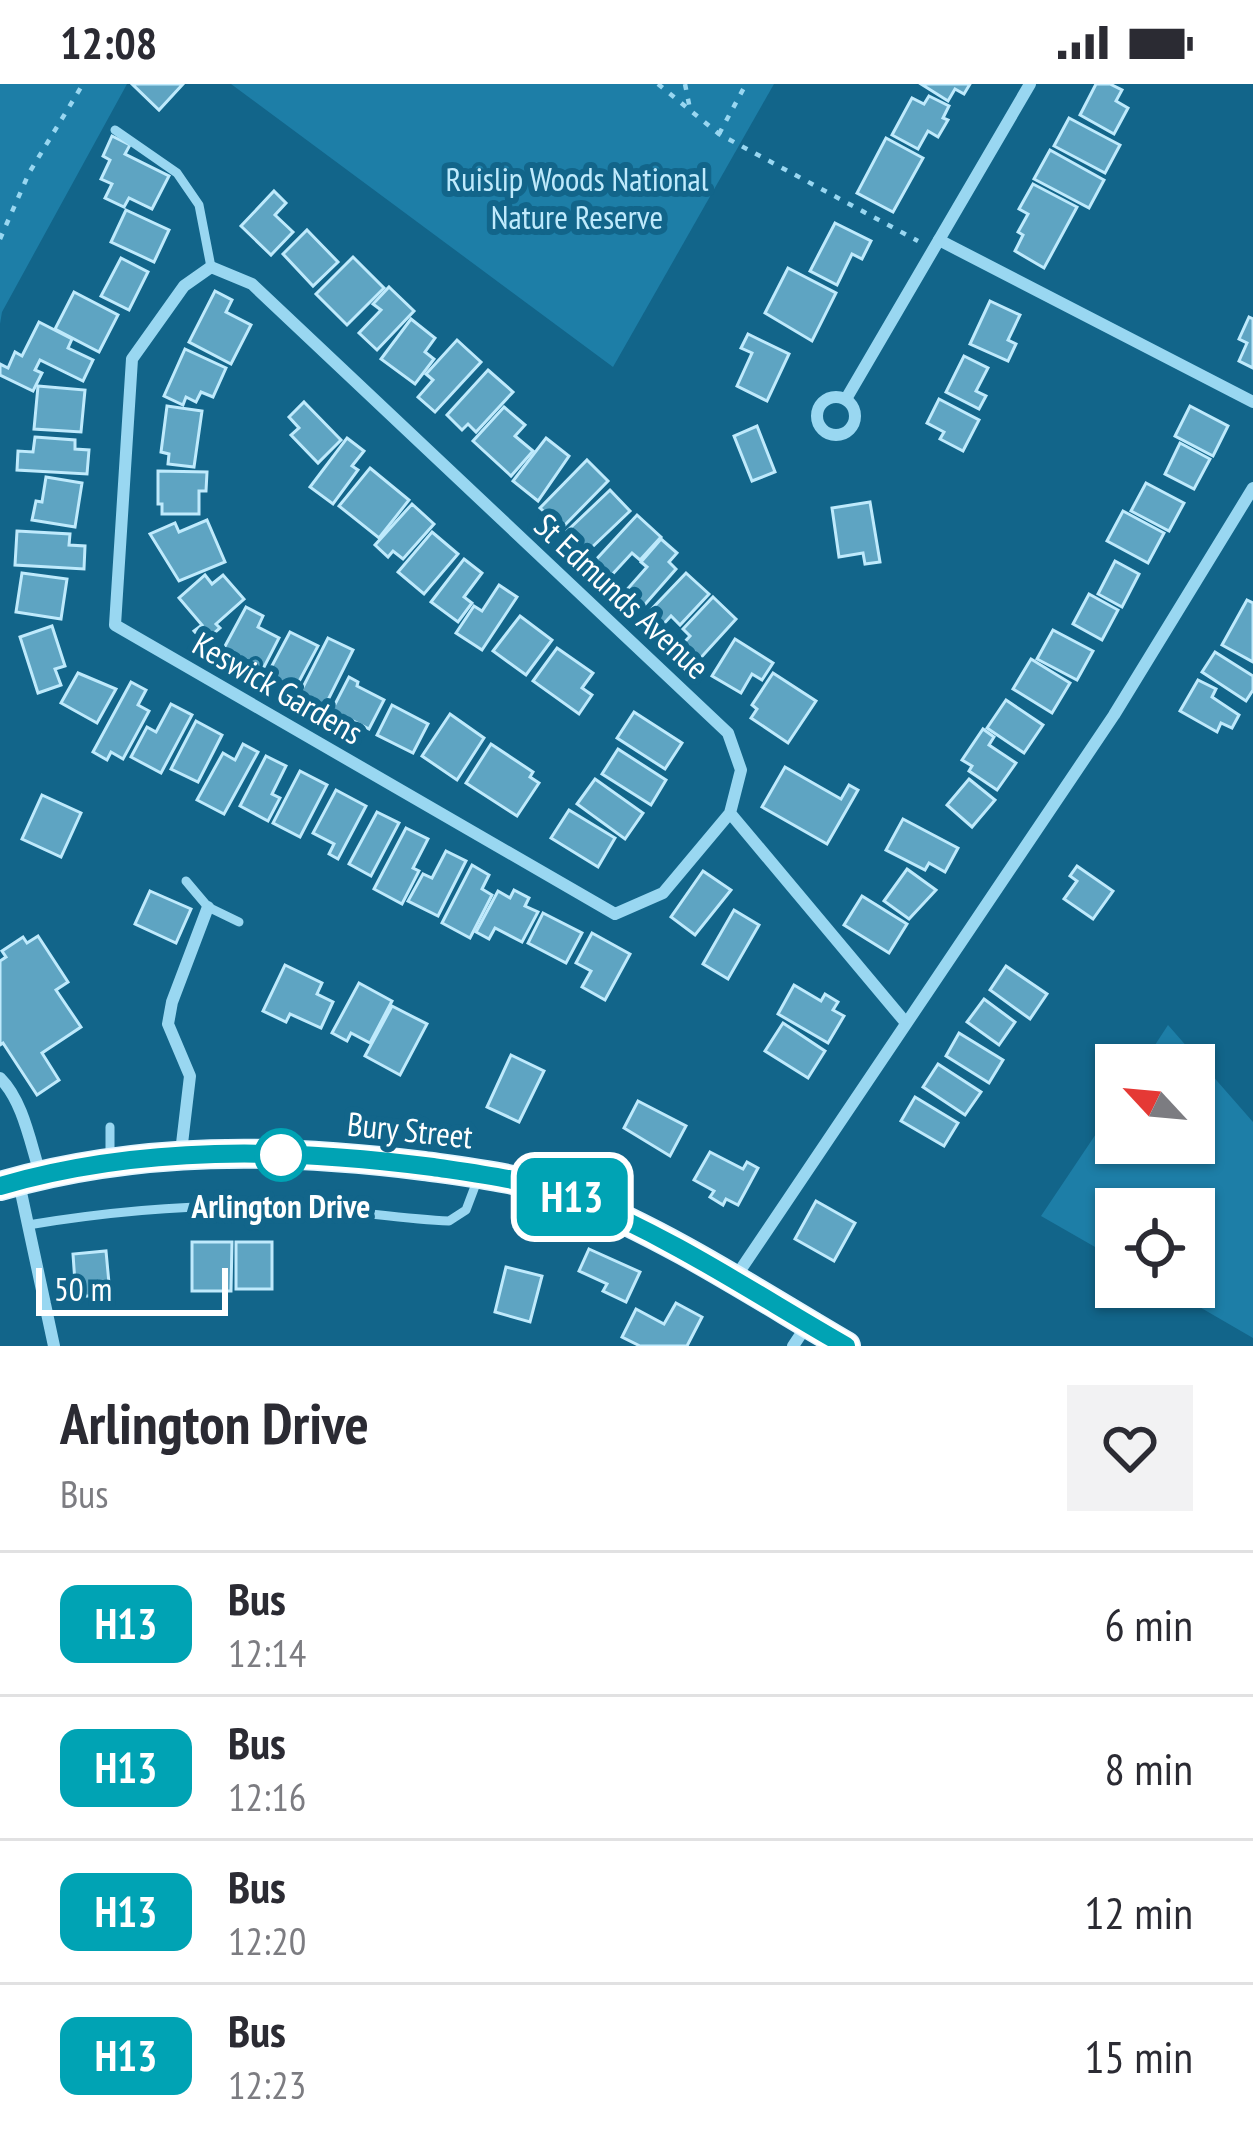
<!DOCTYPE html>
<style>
body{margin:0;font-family:"PT Sans Narrow",sans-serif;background:#f2f2f3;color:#2b2b33;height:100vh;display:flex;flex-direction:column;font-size:45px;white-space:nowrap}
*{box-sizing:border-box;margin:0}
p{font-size:39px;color:#7c7c81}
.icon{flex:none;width:66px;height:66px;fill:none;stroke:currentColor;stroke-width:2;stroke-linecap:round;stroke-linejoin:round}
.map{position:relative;height:1262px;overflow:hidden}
.panel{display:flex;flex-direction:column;background:#fff;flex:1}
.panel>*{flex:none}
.badge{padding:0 24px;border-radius:18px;font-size:42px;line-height:78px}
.needle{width:78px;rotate:296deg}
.buttons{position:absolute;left:1095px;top:960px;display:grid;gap:24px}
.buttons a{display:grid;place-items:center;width:120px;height:120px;border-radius:0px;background:#fff;box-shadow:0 3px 9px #0004;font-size:60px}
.scale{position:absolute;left:36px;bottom:30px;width:192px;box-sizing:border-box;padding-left:12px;border:6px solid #fff;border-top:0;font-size:33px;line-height:42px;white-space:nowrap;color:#fff;-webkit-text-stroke:9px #12658a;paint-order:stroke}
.map>.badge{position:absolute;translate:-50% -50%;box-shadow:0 0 0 6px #fff}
.round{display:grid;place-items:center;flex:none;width:126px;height:126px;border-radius:0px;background:#f2f2f3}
.overview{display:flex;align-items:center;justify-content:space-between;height:204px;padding:0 60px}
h1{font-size:57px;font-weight:600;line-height:90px}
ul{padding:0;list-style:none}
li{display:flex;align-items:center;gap:36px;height:144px;padding:0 60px;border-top:3px solid #e1e1e2}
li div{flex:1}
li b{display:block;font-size:45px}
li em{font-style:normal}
li .badge{min-width:132px;font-weight:700;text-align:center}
.status{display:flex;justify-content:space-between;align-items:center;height:84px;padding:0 60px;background:#fff;direction:ltr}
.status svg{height:33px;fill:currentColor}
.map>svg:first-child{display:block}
.green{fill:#1d7ea7}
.building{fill:#5ea4c2;stroke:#bfeafc;stroke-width:3}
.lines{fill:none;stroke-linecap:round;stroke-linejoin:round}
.path{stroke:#99d7f1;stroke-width:4.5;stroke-dasharray:6 9;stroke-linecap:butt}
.service{stroke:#99d7f1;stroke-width:9}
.minor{stroke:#99d7f1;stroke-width:12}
.primary{stroke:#e2f5ff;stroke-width:30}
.line-casing{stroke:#fff;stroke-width:27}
.line{stroke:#00a3b4;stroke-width:18}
.stop-dot{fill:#fff;stroke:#00a3b4;stroke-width:6}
.labels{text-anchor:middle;stroke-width:12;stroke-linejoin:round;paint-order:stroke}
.park-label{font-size:33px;fill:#bfeafc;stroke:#12658a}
.street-label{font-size:33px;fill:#fff;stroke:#12658a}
.stop-label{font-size:33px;font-weight:bold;fill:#fff;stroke:#12658a}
</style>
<div class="status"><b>12:08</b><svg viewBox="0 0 49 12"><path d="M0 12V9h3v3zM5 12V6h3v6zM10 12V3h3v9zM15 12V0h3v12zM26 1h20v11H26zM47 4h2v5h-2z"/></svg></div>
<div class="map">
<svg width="1253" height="1262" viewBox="0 0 1253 1262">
<rect width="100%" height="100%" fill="#12658a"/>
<g class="green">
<polygon points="0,0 127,0 2,228 0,240"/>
<polygon points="231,0 774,0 613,283"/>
<polygon points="1168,941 1253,1038 1253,1254 1165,1203 1194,1203 1194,1125 1116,1125 1116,1175 1041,1132 1116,1020 1116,1059 1194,1059 1194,981 1142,981"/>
</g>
<g class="building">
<polygon points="132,0 183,0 159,26"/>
<polygon points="921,0 970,0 964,10 955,5 948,17"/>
<polygon points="1096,0 1110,0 1122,6 1116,17 1128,24 1114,50 1080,31"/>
<polygon points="929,12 949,22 943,34 948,36 938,53 928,47 918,65 892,51 912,14 924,20"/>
<polygon points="1069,34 1120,61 1105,89 1054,62"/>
<polygon points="112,52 130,61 125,70 169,92 152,125 129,114 124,123 105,114 112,100 101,95 110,76 103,72"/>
<polygon points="886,54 923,74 893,128 857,109"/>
<polygon points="1050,66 1104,96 1089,124 1034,95"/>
<polygon points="1033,100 1077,123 1044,184 1015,167 1023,151 1018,148 1028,130 1019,125"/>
<polygon points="274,107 286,119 275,131 293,148 271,171 241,142"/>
<polygon points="126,126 169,146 154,178 111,158"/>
<polygon points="835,139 871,157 862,175 852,170 837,201 810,187"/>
<polygon points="307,146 338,178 313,202 283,170"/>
<polygon points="353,173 384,204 347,241 316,210"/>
<polygon points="121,174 148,188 129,226 101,212"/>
<polygon points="788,184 836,209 812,257 765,229"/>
<polygon points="389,203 414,227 377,266 359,249 381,226 373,220"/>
<polygon points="215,207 232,216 226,228 251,241 231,280 189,258"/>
<polygon points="74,208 118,231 99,268 55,245"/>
<polygon points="990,217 1020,231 1008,256 1016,260 1008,277 970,260"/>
<polygon points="1249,233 1253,235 1253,284 1239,277 1247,259 1239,255"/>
<polygon points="411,235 435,254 425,268 434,275 415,300 381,275"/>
<polygon points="39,238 72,255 68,264 93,276 83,297 40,276 35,286 42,289 33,307 0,291 0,280 8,284 15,268 22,272"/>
<polygon points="748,250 789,270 767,317 737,302 752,269 741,264"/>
<polygon points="457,256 481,278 435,328 418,313 433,296 426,290"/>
<polygon points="185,265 226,284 213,313 201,308 196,318 186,313 183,321 164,312"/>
<polygon points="964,272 988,284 976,307 986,312 979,325 946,308"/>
<polygon points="488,286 513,308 476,348 468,340 462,346 447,331"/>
<polygon points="38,302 85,306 81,348 34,345"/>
<polygon points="939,315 979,336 963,367 940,355 944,348 927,339"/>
<polygon points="304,318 341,356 318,379 291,351 299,344 289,333"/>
<polygon points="167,322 202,327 194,383 168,380 169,370 161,368"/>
<polygon points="1190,322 1228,342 1213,372 1175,352"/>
<polygon points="504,323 525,341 515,352 533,367 511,392 473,357"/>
<polygon points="757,342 775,388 752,397 734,352"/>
<polygon points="35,353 75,356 75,365 89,366 87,390 17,386 18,367 33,368"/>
<polygon points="347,354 364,367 352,382 358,386 333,420 310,403"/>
<polygon points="546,354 569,372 538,417 513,397"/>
<polygon points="1180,359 1210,375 1194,405 1165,390"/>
<polygon points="587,376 608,397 562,444 540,424"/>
<polygon points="370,384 409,416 379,454 339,422"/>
<polygon points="158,387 207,388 206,407 199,407 199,430 162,430 162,420 158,420"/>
<polygon points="46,393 82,399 75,443 32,436 36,417 42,418"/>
<polygon points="1146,399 1184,419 1169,447 1131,427"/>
<polygon points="610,406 630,427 587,468 567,447"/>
<polygon points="870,418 880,478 865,480 863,469 839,473 832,424"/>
<polygon points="412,420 434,440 403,475 393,467 388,473 375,461"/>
<polygon points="1123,427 1164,449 1148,479 1107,457"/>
<polygon points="637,431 661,453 640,476 632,469 608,495 592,480"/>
<polygon points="207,436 225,478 179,497 150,450 175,439 179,448"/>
<polygon points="17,447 70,450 69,461 85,462 84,485 15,481"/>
<polygon points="432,448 458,470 424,510 398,488"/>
<polygon points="661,455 677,469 669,478 676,485 641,525 623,510 647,483 641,478"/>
<polygon points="464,475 482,489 464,513 472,519 458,538 431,518"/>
<polygon points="1115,477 1139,490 1122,523 1098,510"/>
<polygon points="22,489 67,495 61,535 16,528"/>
<polygon points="686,489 709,510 680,541 671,532 659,545 645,532"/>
<polygon points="205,491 212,500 223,491 244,515 216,540 220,544 204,558 194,547 202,541 179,514"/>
<polygon points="499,501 517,513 482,566 456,549 474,522 482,527"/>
<polygon points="1089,510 1118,526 1102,556 1073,540"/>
<polygon points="713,513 736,535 696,579 679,564 690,552 683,545"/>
<polygon points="1247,516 1253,519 1253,578 1222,561"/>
<polygon points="246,523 263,532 258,543 279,554 263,585 251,579 248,585 232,576 235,570 224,564"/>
<polygon points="520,532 552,556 526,591 493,567"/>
<polygon points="52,542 65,582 55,585 61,601 38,609 20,553"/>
<polygon points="1053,546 1093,567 1077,596 1037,575"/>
<polygon points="290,548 318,562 295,605 267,591"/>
<polygon points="328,554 353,566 325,622 300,609"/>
<polygon points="735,555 773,579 762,596 752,590 741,609 712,592"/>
<polygon points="557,564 593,589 582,604 592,611 579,630 533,597"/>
<polygon points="1215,568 1253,592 1253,606 1246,617 1202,588"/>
<polygon points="1031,575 1070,599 1052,629 1013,605"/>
<polygon points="78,589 116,605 97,639 61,619"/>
<polygon points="773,589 816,617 788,659 751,634 757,625 752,621"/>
<polygon points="349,593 358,598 357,602 384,616 369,645 332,626"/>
<polygon points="1198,596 1216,605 1212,613 1239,631 1232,644 1221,639 1217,648 1180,627"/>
<polygon points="131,598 146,606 138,621 149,627 123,675 111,668 107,676 93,668"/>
<polygon points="1006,616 1043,641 1024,669 987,644"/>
<polygon points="171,620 192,631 161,689 131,673 147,643 156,648"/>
<polygon points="392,621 428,640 413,669 377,651"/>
<polygon points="634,628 682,659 665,685 617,654"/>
<polygon points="450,630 484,654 457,696 422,672"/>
<polygon points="196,637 222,651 198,698 171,685"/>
<polygon points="983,645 994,653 989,661 1016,679 997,706 969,687 972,682 962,676"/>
<polygon points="243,660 258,668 224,730 197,716 223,669 235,676"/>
<polygon points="491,660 533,688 530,693 539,699 517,732 466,699"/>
<polygon points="618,665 666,696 651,721 602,690"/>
<polygon points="266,672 286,682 272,710 280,714 268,737 240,722"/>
<polygon points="785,683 841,715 849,701 858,706 827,760 762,723"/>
<polygon points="300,687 327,701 300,753 273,739"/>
<polygon points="595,695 643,729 625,755 577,720"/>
<polygon points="969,695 995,716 972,743 947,721"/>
<polygon points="336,706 366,722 338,775 329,770 334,760 313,749"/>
<polygon points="42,711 81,729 61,773 22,755"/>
<polygon points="569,726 615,754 598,783 551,754"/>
<polygon points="377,728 399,739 371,792 349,780"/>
<polygon points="903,735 958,764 945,788 929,779 925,786 886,766"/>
<polygon points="406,744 428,755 413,784 419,787 402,820 374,805"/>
<polygon points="446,767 466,777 438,832 408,817 423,790 432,794"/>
<polygon points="472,781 489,791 482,805 492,811 470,854 442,839"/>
<polygon points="1077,782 1113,807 1093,835 1064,815 1077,797 1070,792"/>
<polygon points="907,785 936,806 909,835 884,817"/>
<polygon points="703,787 731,806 695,851 671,833"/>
<polygon points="514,806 529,814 525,822 538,828 522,858 495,844 489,855 476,848 498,807 510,814"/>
<polygon points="150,807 191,825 176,859 135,840"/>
<polygon points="862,812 907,840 889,869 844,841"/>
<polygon points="734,826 759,841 728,895 703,880"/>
<polygon points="543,829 582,849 566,879 528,859"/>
<polygon points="592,849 630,870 605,916 582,903 591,887 576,879"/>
<polygon points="38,852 68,898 56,906 81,943 42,969 59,996 37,1011 3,959 0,961 0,877 6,873 2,867 23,853 27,859"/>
<polygon points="285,881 322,899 317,910 333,918 321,944 290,930 286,938 263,927"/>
<polygon points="1006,882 1047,910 1030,935 990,906"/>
<polygon points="359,899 392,917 370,959 351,949 347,957 332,949"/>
<polygon points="794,901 821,917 825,910 838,918 833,926 844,932 828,959 778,930"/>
<polygon points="984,915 1015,938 999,961 967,938"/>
<polygon points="392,922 427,940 400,991 365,972"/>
<polygon points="783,939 825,967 808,994 765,967"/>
<polygon points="959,949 1003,976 989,999 946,972"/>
<polygon points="511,971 544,987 519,1038 487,1023"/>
<polygon points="938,980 981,1008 965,1031 923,1003"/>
<polygon points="915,1013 958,1039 944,1062 901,1037"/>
<polygon points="638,1017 686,1042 670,1072 624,1044"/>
<polygon points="710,1068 743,1085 747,1078 758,1084 738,1121 726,1115 723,1121 710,1113 714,1107 694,1096"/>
<polygon points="816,1117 855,1139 834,1177 795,1155"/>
<polygon points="192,1158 232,1158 231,1207 192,1207"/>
<rect x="236" y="1158" width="36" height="47"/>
<polygon points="589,1165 640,1188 626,1218 603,1207 607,1200 579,1187"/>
<polygon points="106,1167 110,1210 76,1213 73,1170"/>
<polygon points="506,1183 542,1192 530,1238 495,1228"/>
<polygon points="676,1219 702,1233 687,1262 640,1262 622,1253 636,1225 664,1240"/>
</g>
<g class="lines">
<g class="path">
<polyline points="658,0 719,50 918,157"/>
<polyline points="685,0 690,25"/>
<polyline points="719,50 746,0"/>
<polyline points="0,155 29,89 83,0"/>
</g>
<g class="service">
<polyline points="115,46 177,89 199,121 211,183"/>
<polyline points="186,797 208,823 239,838"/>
<polyline points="110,1043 110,1071"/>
<path d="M28,1141C119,1126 210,1118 302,1124C351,1126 400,1135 449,1137L466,1126L477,1097"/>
</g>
<g class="minor">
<polyline points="939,156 1253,318"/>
<circle cx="836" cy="332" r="19"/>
<polyline points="846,315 1030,0"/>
<polyline points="730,729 663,809 615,830 115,541 132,275 184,202 211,183 252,200 728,649 741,686 730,729 906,939"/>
<path d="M0,994C23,1017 30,1058 40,1089"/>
<polyline points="181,1068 190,992 168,940 172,918 208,823"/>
<polyline points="19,1099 54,1262"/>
<polyline points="735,1194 1114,631 1253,404"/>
<polyline points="793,1262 807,1241"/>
</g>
<path class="primary" d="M0,1102C139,1062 281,1064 424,1082C474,1089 527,1095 575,1114C671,1153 757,1210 846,1262"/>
</g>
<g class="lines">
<g class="line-casing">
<path id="line" d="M0,1102C141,1061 288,1064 433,1083C480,1090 530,1096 575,1114C671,1153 757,1211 846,1262"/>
</g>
<use href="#line" class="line"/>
</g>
<circle class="stop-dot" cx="281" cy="1071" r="24"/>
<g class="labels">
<g class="park-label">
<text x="577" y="107">Ruislip Woods National<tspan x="577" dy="38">Nature Reserve</tspan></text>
</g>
<g class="street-label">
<text transform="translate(622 512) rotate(43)" y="12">St Edmunds Avenue</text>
<text transform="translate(278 604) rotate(30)" y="12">Keswick Gardens</text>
<text transform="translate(410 1046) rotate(6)" y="12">Bury Street</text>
</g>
<g class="stop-label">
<text x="281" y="1134">Arlington Drive</text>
</g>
</g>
</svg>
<div class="buttons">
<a><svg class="needle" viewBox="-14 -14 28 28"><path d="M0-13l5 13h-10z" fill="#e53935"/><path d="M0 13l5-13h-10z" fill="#7c7c81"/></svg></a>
<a><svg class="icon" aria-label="locate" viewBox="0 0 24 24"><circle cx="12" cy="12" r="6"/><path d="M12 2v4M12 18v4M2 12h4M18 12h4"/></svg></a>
</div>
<div class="scale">50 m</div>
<b class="badge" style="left:572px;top:1113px;background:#00a3b4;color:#fff">H13</b>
</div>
<section class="panel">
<div class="overview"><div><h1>Arlington Drive</h1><p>Bus</p></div><a class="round"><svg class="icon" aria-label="heart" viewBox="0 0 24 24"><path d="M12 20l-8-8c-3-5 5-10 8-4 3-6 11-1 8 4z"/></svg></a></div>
<ul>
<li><span class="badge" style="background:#00a3b4;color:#fff">H13</span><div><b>Bus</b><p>12:14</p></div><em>6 min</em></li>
<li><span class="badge" style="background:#00a3b4;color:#fff">H13</span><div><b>Bus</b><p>12:16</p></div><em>8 min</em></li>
<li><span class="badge" style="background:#00a3b4;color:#fff">H13</span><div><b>Bus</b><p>12:20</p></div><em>12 min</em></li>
<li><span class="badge" style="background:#00a3b4;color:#fff">H13</span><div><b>Bus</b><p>12:23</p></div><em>15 min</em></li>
</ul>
</section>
